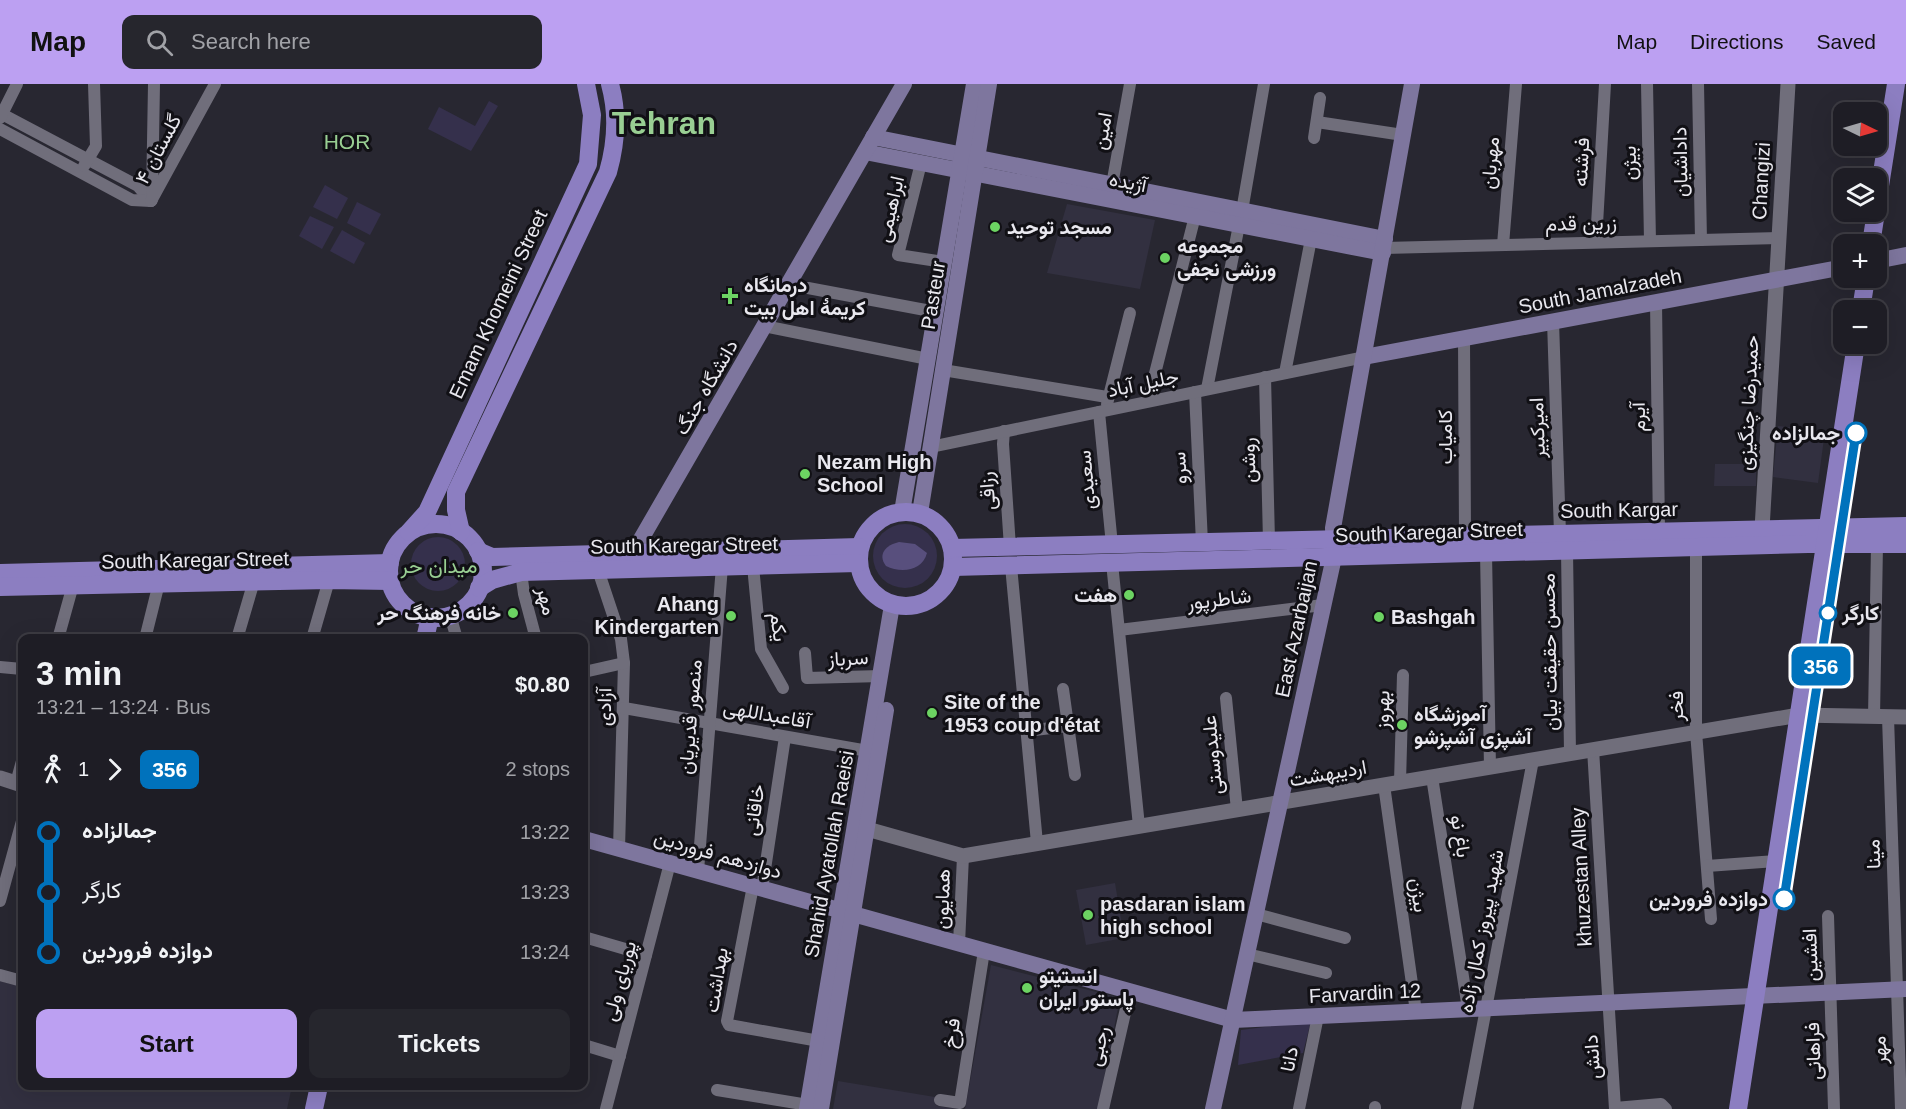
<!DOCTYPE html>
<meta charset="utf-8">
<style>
body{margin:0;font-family:Arial,Vazirmatn,sans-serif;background:#26262d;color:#f1f3f6;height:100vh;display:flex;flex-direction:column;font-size:22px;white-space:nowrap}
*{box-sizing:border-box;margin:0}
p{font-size:20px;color:#a1a2a7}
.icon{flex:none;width:33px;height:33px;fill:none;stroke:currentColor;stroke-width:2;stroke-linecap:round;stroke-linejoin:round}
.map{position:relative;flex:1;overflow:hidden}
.side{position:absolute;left:18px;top:550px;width:570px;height:456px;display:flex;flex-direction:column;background:#1e1d25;border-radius:12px;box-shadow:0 6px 24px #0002,0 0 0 2px #3c3b42}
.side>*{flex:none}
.badge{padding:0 12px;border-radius:9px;font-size:21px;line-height:39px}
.needle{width:39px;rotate:95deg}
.fabs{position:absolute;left:1833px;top:18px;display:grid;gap:12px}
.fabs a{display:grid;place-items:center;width:54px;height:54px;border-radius:12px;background:#1e1d25;box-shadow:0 6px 24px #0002,0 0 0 2px #3c3b42;font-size:30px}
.map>.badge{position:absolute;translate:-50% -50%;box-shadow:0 0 0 3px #fff}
.legs{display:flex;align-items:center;gap:9px;height:66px;padding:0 18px;font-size:20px}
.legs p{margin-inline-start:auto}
.summary{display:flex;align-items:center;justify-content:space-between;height:102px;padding:0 18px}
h1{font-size:33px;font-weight:600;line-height:45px}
.primary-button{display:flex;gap:12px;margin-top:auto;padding:12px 18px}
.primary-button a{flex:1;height:69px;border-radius:12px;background:#bca0f2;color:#111;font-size:24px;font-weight:600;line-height:69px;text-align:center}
.primary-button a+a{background:#26262d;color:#f1f3f6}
ul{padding:0 18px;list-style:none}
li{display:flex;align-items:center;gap:21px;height:60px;font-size:22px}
li i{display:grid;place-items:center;width:9px;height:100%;margin:0 8px;background:currentColor}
li i::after{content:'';width:15px;height:15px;margin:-8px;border:4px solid;border-radius:50%;background:#1e1d25}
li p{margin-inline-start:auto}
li:first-child i{background:linear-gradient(#0000 50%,currentColor 0)}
li:last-child i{background:linear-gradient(currentColor 50%,#0000 0)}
header{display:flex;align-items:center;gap:36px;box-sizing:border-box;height:84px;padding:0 30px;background:#bca0f2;color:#111}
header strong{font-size:28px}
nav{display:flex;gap:33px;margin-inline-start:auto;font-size:21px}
.search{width:420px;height:54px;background:#26262d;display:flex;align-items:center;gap:15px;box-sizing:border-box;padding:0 21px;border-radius:12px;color:#a1a2a7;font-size:22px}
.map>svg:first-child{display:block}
.built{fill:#323040}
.green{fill:#35304c}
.water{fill:#584f7d}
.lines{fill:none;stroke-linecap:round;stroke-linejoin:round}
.minor{stroke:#706e7b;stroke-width:12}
.tertiary{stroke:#706e7b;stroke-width:15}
.secondary{stroke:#7e769e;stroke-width:16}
.primary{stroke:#8c7ec1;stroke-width:18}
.line-1-casing{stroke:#fff;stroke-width:14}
.line-1{stroke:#0072bc;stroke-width:9}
.poi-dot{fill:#6cd362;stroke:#111015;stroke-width:2}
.stop-1-dot{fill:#fff;stroke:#0072bc;stroke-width:3}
.labels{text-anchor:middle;stroke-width:6;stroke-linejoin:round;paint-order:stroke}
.street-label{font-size:20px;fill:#e9e8ef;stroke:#111015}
.poi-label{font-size:20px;font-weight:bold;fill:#e9e8ef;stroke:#111015;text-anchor:start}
.stop-label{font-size:20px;font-weight:bold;fill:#e9e8ef;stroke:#111015;text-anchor:end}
.neighbourhood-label{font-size:21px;fill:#99cf93;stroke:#111015}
.town-label{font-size:32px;font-weight:bold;fill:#99cf93;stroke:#111015}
</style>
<header>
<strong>Map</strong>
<div class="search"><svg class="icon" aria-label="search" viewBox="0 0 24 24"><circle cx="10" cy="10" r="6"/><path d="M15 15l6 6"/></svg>Search here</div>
<nav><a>Map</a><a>Directions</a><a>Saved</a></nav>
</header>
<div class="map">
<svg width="1906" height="1025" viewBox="0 0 1906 1025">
<rect width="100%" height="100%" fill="#282731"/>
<g class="built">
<polygon points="1067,120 1155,136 1140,205 1047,189"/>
<polygon points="1778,342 1825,347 1818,399 1773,393"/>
<polygon points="1715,380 1756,380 1756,402 1714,402"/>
<polygon points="1115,799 1124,854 1086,861 1076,806"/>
<polygon points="991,881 1120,914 1098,1025 965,1025"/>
<polygon points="0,897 22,903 22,1002 292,1002 287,1025 0,1025"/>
<polygon points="838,997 935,1013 937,1022 958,1025 833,1025"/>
</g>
<g class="green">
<polygon points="489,17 498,22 471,67 428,45 439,23 475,42"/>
<polygon points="325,101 348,114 337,135 313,123"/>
<polygon points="357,118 381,130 370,151 347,139"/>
<polygon points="310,132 334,143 322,165 299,152"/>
<polygon points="342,146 365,159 354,180 330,167"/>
<circle cx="905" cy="472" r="32"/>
<circle cx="438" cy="480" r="27"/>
<polygon points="1311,937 1303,969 1238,981 1241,946"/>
</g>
<path class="water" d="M899,458L915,460L927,469C922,488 900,489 886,482C877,470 886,461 899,458Z"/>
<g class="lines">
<g class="minor">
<polyline points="1647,0 1650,157"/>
<polyline points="1698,0 1701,156"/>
<polyline points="0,29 138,102 151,117"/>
<polyline points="0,34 17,0"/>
<polyline points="1317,38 1403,51"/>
<polyline points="0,45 132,116 151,117"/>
<polyline points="1314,54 1320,14"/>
<polyline points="921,79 898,171 944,178"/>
<polyline points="84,82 96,62 94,0"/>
<polyline points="1112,101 1130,0"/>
<polyline points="152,116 154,0"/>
<polyline points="151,117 215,0"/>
<polyline points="1242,127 1264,0"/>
<polyline points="1596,158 1605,0"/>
<polyline points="1503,161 1516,0"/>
<polyline points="1384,164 1779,154"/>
<polyline points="808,204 936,228"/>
<polyline points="1656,218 1659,447"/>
<polyline points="1553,237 1560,450"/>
<polyline points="764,242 928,275"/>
<polyline points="1464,254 1465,452"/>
<polyline points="943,286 1107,313"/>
<polyline points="1285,289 1311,155"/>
<polyline points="1265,293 1269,457"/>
<polyline points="1207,305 1239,141"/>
<polyline points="1195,308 1202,459"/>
<polyline points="1148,317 1195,132"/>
<polyline points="1107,320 1130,229"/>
<polyline points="1099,328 1112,461"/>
<polyline points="1004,347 1003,360 1010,463"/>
<polyline points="930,363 1364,273"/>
<polyline points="1696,463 1696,648 1711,835"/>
<polyline points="1567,467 1570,669"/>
<polyline points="1486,469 1490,683"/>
<polyline points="1112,479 1139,742"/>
<polyline points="753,482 761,565 783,604"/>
<polyline points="1011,482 1037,759"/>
<polyline points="598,486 621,555 624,579 619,765"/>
<polyline points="521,488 524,510 536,555"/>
<polyline points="450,531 457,555"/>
<polyline points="1119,546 1323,521"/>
<polyline points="58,555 73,501"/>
<polyline points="145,555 160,495"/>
<polyline points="237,555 254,497"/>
<polyline points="312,555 329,496"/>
<polyline points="805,569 807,594 881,592"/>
<polyline points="0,583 22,585"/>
<polyline points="584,588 624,579"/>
<polyline points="1063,605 1075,691"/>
<polyline points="1226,614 1237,726"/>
<polyline points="624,624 868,667"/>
<polyline points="1874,633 1877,461"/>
<polyline points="1888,633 1901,1025"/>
<polyline points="1026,647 1068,642"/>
<polyline points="1593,665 1615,1025"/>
<polyline points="1432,693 1468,925"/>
<polyline points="1400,698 1403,591"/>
<polyline points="16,699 22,677"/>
<polyline points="1384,701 1416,928"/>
<polyline points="1707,782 1776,777"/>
<polyline points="698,787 722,482"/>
<polyline points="753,802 727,937 729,941 819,957"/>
<polyline points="762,805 785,653"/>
<polyline points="0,817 22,737"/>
<polyline points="1256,830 1345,854"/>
<polyline points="1828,832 1834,1025"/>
<polyline points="584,853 646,871"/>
<polyline points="959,860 963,772"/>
<polyline points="1247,870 1326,889"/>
<polyline points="0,891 22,897"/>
<polyline points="584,961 620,972"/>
<polyline points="717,1006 808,1021"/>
<polyline points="940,1016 960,1019 984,867"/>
<polyline points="1375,1023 1375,1025"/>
<polyline points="1615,1024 1661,1020 1666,1025"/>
<polyline points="606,1025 670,779"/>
<polyline points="1103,1025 1130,907"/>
<polyline points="1299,1025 1318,932"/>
<polyline points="1467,1025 1533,676"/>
</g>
<g class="tertiary">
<polyline points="1762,445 1788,0"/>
<polyline points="0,694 22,701"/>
<polyline points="867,745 963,772 1799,631 1906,633"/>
</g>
<g class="secondary">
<polyline points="873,53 1385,155"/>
<polyline points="865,68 1383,169"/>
<polyline points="1876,177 1906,171"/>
<polyline points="1364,273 1844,183"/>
<polyline points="902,428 974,0"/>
<polyline points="920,429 989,0"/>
<polyline points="633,469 904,0"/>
<polyline points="584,755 1233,936 1906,905"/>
<polyline points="807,1025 892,521"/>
<polyline points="821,1025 886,626"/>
<polyline points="1213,1025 1334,473 1333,444 1412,0"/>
</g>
<g class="primary">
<polyline points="1876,127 1896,0"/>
<polyline points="1871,160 1876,128"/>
<polyline points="1861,226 1866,194"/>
<circle cx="906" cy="475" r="47"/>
<circle cx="436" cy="487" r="47"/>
<polyline points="409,448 427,428 588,80 592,31 586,0"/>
<path d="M461,448L456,426V408L608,88C616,60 618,29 610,0"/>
<polyline points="952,464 1906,442"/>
<polyline points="478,467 492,473 859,463"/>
<polyline points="953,483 1808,460 1906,460"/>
<polyline points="0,489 390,479"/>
<polyline points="0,503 329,496 390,497"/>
<polyline points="479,504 492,496 521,488 858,479"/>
<polyline points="425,555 430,533"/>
<polyline points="314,1025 319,1002"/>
<polyline points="1738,1025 1856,260"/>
</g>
</g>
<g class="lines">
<g class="line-1-casing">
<polyline id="line-1" points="1784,815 1856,349"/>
</g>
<use href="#line-1" class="line-1"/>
</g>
<g class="poi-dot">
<circle cx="995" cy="143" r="6"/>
<circle cx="1165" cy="174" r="6"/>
<path d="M727 203h6v6h6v6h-6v6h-6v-6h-6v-6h6z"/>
<circle cx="805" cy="390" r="6"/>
<circle cx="1129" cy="511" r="6"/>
<circle cx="513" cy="529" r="6"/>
<circle cx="731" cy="532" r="6"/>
<circle cx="1379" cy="533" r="6"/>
<circle cx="932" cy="629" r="6"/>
<circle cx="1402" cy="641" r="6"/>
<circle cx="1088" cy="831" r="6"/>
<circle cx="1027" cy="904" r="6"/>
</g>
<g class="stop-1-dot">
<circle cx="1856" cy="349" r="10"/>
<circle cx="1828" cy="529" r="8"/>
<circle cx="1784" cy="815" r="10"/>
</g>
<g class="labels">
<g class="street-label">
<text transform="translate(1102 47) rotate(-80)" y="7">امین</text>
<text transform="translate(158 65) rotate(-62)" y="7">گلستان ۴</text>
<text transform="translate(1581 78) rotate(-87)" y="7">فرشته</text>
<text transform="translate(1680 78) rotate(-91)" y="7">داداشیان</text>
<text transform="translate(1490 79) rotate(-85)" y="7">مهربان</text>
<text transform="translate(1629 79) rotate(-91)" y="7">بیژن</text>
<text transform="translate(1761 97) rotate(-87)" y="7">Changizi</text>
<text transform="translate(1128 98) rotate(11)" y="7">آژیده</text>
<text transform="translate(890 125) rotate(-77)" y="7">ابراهیمی</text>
<text transform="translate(1581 139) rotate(-1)" y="7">زرین قدم</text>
<text transform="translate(1600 207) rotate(-11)" y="7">South Jamalzadeh</text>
<text transform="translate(933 211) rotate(-81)" y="7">Pasteur</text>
<text transform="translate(498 220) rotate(-65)" y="7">Emam Khomeini Street</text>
<text transform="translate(1143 299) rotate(-12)" y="7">جلیل آباد</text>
<text transform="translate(706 303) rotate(-60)" y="7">دانشگاه جنگ</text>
<text transform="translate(1748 319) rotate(-87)" y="7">حمیدرضا چنگیزی</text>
<text transform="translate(1638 333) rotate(-91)" y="7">آیرم</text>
<text transform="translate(1537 344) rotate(-92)" y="7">امیرکبیر</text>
<text transform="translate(1445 353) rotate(-90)" y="7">کامیاب</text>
<text transform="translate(1248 376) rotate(-91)" y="7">روشن</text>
<text transform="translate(1179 384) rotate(-93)" y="7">سرو</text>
<text transform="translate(1086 396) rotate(-95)" y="7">سعیدی</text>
<text transform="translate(987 407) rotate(-94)" y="7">رزاقی</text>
<text transform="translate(1619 426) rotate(-1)" y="7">South Kargar</text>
<text transform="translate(1429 448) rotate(-2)" y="7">South Karegar Street</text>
<text transform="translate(684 461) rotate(-1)" y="7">South Karegar Street</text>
<text transform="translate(195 476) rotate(-1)" y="7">South Karegar Street</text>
<text transform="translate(1219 515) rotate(-7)" y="7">شاطرپور</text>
<text transform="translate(547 517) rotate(77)" y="7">مهر</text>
<text transform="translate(779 543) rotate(82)" y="7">یکم</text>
<text transform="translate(1296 545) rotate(-78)" y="7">East Azarbaijan</text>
<text transform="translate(1549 568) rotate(-91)" y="7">محسن حقیقت بیان</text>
<text transform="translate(848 574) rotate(-3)" y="7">سرباز</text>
<text transform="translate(1676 622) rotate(-90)" y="7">فخر</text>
<text transform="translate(604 623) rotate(-89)" y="7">آزادی</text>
<text transform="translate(1382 626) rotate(-89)" y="7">بهروز</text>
<text transform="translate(767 630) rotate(10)" y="7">آقاعبداللهی</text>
<text transform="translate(690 633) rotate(-85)" y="7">منصور قدیریان</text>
<text transform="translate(1212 671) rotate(-95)" y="7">علیدوستی</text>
<text transform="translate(1328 689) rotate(-10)" y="7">اردیبهشت</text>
<text transform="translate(754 726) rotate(-82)" y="7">خاقانی</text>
<text transform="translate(1461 752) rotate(81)" y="7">باغ نو</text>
<text transform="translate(718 770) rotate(16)" y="7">دوازدهم فروردین</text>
<text transform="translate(829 770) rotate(-80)" y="7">Shahid Ayatollah Raeisi</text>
<text transform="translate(1873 770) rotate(-92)" y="7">مینا</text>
<text transform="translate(1581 793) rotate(-93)" y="7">khuzestan Alley</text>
<text transform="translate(1419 811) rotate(82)" y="7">بیژن</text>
<text transform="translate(942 815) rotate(-88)" y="7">همایون</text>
<text transform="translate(1481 847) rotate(-79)" y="7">شهید پیروز کمال زاده</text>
<text transform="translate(1810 871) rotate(-92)" y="7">افشین</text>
<text transform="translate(716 896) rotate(-81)" y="7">بهداشت</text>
<text transform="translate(619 897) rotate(-75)" y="7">پوریای ولی</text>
<text transform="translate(1365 909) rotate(-3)" y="7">Farvardin 12</text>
<text transform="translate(951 949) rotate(-81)" y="7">فرخ</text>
<text transform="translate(1098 962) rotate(-77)" y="7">رجبی</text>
<text transform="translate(1879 966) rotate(-92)" y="7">مهر</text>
<text transform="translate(1813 967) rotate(-92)" y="7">فراهانی</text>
<text transform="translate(1592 973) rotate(-94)" y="7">دانش</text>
<text transform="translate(1289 975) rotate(-79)" y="7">دانا</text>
</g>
<g class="poi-label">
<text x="1007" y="150">مسجد توحید</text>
<text x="1177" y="169">مجموعه<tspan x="1177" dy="23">ورزشی نجفی</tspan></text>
<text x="744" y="208">درمانگاه<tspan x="744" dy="23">کریمهٔ اهل بیت</tspan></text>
<text x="817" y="385">Nezam High<tspan x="817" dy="23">School</tspan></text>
<text x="1117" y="518" text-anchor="end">هفت</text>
<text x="719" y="527" text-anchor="end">Ahang<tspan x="719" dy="23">Kindergarten</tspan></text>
<text x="501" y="536" text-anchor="end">خانه فرهنگ حر</text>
<text x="1391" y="540">Bashgah</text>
<text x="944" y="625">Site of the<tspan x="944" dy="23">1953 coup d'état</tspan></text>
<text x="1414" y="637">آموزشگاه<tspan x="1414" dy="23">آشپزی آشپزشو</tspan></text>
<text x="1100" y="827">pasdaran islam<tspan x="1100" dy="23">high school</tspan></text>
<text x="1039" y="899">انستیتو<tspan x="1039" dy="23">پاستور ایران</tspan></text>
</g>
<g class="stop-label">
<text x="1840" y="356">جمالزاده</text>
<text x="1842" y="536" text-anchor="start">کارگر</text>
<text x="1768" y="822">دوازده فروردین</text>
</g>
<g class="neighbourhood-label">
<text x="347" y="65">HOR</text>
<text x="439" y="489">میدان حر</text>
</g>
<g class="town-label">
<text x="664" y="50">Tehran</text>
</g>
</g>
</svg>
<div class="fabs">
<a><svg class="needle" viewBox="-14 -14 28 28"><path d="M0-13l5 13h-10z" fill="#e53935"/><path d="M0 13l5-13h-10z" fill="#a1a2a7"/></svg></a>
<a><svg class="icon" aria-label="layers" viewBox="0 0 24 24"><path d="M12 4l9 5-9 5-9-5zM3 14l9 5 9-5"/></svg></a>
<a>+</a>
<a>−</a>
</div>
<b class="badge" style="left:1821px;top:582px;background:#0072bc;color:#fff">356</b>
<section class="side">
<div class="summary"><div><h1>3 min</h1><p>13:21 – 13:24 · Bus</p></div><b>$0.80</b></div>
<div class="legs"><svg class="icon" aria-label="walk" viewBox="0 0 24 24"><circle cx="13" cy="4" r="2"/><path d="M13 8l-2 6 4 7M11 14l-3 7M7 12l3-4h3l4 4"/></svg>1<svg class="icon" aria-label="forward" viewBox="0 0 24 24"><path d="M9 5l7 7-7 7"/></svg><b class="badge" style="background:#0072bc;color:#fff">356</b><p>2 stops</p></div>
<ul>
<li><i style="color:#0072bc"></i><b>جمالزاده</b><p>13:22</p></li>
<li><i style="color:#0072bc"></i><span>کارگر</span><p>13:23</p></li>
<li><i style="color:#0072bc"></i><b>دوازده فروردین</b><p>13:24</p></li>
</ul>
<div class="primary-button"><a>Start</a><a>Tickets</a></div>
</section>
</div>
